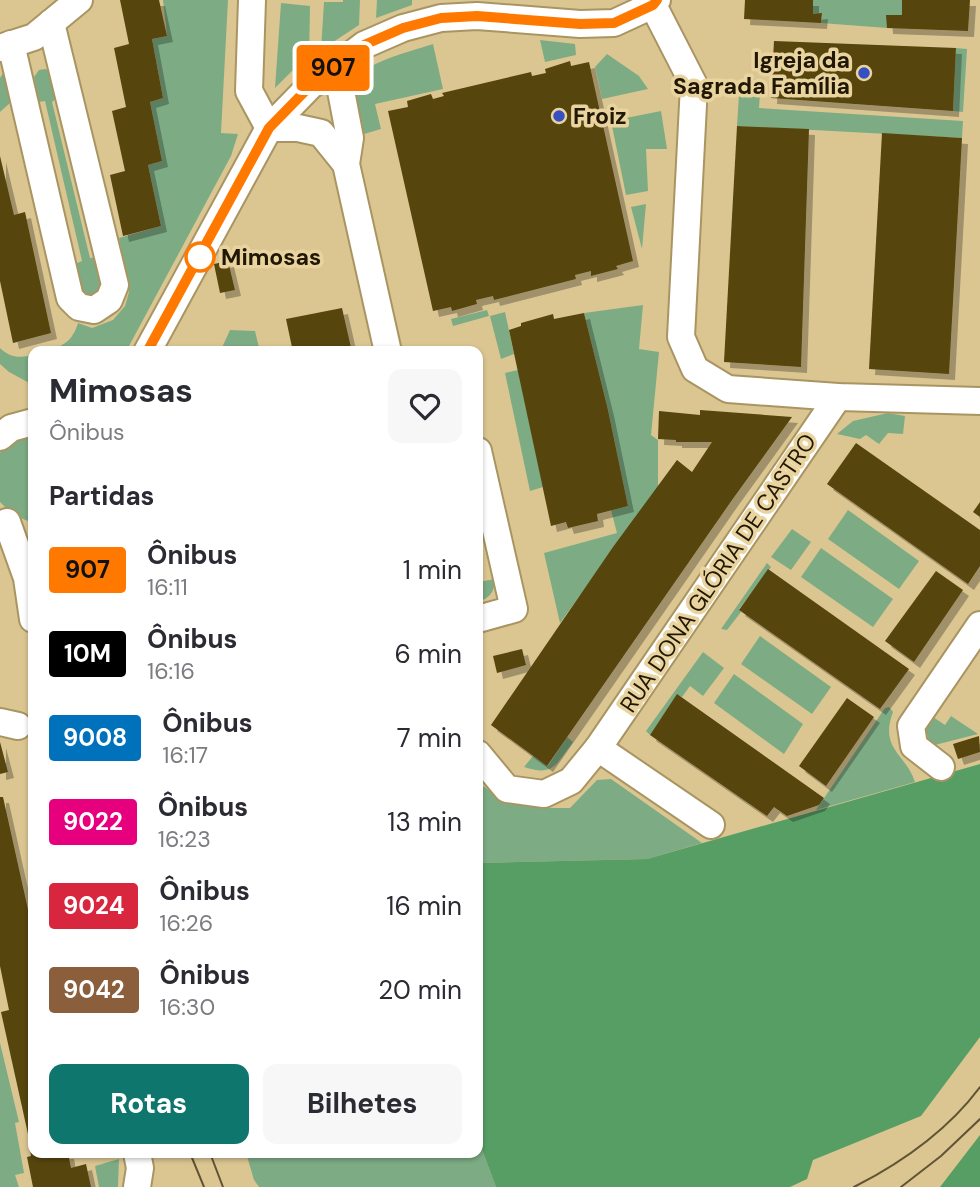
<!DOCTYPE html>
<html lang="pt">
<meta charset="utf-8">
<style>
body{margin:0;font-family:"DM Sans",sans-serif;background:#f7f7f7;color:#2b2b33;height:100vh;display:flex;flex-direction:column;font-size:26px;white-space:nowrap}
*{box-sizing:border-box;margin:0}
p{font-size:23px;color:#7c7c81}
.icon{flex:none;width:38px;height:38px;fill:none;stroke:currentColor;stroke-width:2;stroke-linecap:round;stroke-linejoin:round}
.map{position:relative;flex:1;overflow:hidden}
.sheet{position:absolute;left:28px;top:346px;width:455px;height:812px;display:flex;flex-direction:column;background:#fff;border-radius:14px;box-shadow:0 2px 5px #0004}
.sheet>*{flex:none}
.badge{padding:0 14px;border-radius:5px;font-size:24px;line-height:46px}
.map>.badge{position:absolute;translate:-50% -50%;box-shadow:0 0 0 4px #fff}
h2{padding:0 21px;font-size:26px;line-height:63px}
.round{display:grid;place-items:center;flex:none;width:74px;height:74px;border-radius:14px;background:#f7f7f7}
.summary{display:flex;align-items:center;justify-content:space-between;height:119px;padding:0 21px}
h1{font-size:33px;font-weight:700;line-height:52px}
.button{display:flex;gap:14px;margin-top:auto;padding:14px 21px}
.button a{flex:1;height:80px;border-radius:14px;background:#0f766e;color:#fff;font-size:28px;font-weight:700;line-height:80px;text-align:center}
.button a+a{background:#f7f7f7;color:#2b2b33}
ul{padding:0;list-style:none}
li{display:flex;align-items:center;gap:21px;height:84px;padding:0 21px}
li div{flex:1}
li b{display:block;font-size:26px}
li em{font-style:normal}
li .badge{min-width:77px;font-weight:700;text-align:center}
.map>svg:first-child{display:block}
.green{fill:#7dac84}
.forest{fill:#579e65}
.building{fill:#56440e;filter:url(#shadow)}
.lines{fill:none;stroke-linecap:round;stroke-linejoin:round}
.minor-casing{stroke:#a99562;stroke-width:30}
.minor{stroke:#fff;stroke-width:26}
.tram{stroke:#615435;stroke-width:2}
.line-casing{stroke:#fff;stroke-width:16}
.line{stroke:#ff7900;stroke-width:10}
.poi-dot{fill:#3650c2;stroke:#e9d39e;stroke-width:2.5}
.stop-dot{fill:#fff;stroke:#ff7900;stroke-width:3.5}
.labels{text-anchor:middle;stroke-width:7;stroke-linejoin:round;paint-order:stroke}
.poi-label{font-size:23px;font-weight:bold;fill:#201804;stroke:#e9d39e;text-anchor:end}
.stop-label{font-size:23px;font-weight:bold;fill:#201804;stroke:#e9d39e;text-anchor:start}
.street-label{font-size:23px;fill:#201804;stroke:#e9d39e}
</style>
<div class="map">
<svg width="980" height="1187" viewBox="0 0 980 1187">
<defs>
<filter id="shadow"><feDropShadow dx="6" dy="6" stdDeviation="0" flood-color="#0004"/></filter>
</defs>
<rect width="100%" height="100%" fill="#dbc692"/>
<g class="green">
<path d="M163,0H228L221,133L238,134L231,156L129,346L123,352H46C64,345 72,342 78,323L92,328L113,320L125,306L129,292L119,238L161,226L148,165L162,161L150,102L163,98L152,39L167,36Z"/>
<polygon points="343,0 360,0 359,25 321,50 324,2 343,2"/>
<polygon points="377,0 412,0 412,5 376,18"/>
<polygon points="813,0 902,0 902,15 887,15 887,28 821,23 822,14 813,14"/>
<polygon points="281,3 310,6 309,60 292,71 275,88"/>
<polygon points="540,40 575,44 576,55 545,62"/>
<path d="M433,44L443,89L375,104L381,129L364,134C361,121 353,98 354,86C356,63 414,51 433,44Z"/>
<polygon points="956,48 967,49 963,112 953,111"/>
<polygon points="607,54 639,76 648,89 602,99 595,67"/>
<polygon points="45,69 50,71 57,98 52,102 90,258 98,257 107,287 99,301 81,297 70,266 82,261 45,101 39,102 34,77 39,70"/>
<polygon points="3,73 11,102 0,112 0,78"/>
<polygon points="740,79 761,79 759,108 963,121 962,138 737,126"/>
<polygon points="661,111 667,149 646,149 648,191 626,195 611,121"/>
<polygon points="646,204 642,249 631,207"/>
<polygon points="643,305 639,349 659,352 651,435 658,440 658,487 560,623 544,553 617,533 611,510 628,506 608,410 584,313"/>
<polygon points="487,310 489,316 453,326 451,319"/>
<polygon points="505,312 514,354 501,359 490,316"/>
<polygon points="230,330 255,331 260,352 220,352"/>
<path d="M0,348C10,358 20,358 33,355V385L9,372L0,364Z"/>
<polygon points="518,370 543,487 530,491 505,373"/>
<polygon points="888,413 905,416 903,434 888,433 879,444 866,435 860,439 837,434 853,421"/>
<polygon points="33,431 33,523 13,515 0,502 0,453 3,447"/>
<polygon points="848,510 919,561 899,589 828,539"/>
<polygon points="792,529 811,542 791,570 771,557"/>
<polygon points="821,548 893,599 873,627 801,577"/>
<polygon points="767,563 771,567 739,609 741,612 727,630 721,629"/>
<path d="M495,579C494,592 491,597 478,602V582Z"/>
<polygon points="760,636 831,687 812,714 741,664"/>
<polygon points="703,652 724,668 703,696 690,686 682,697 677,695 650,735 646,731"/>
<polygon points="734,674 803,724 784,754 714,703"/>
<path d="M889,707L893,712C879,749 906,754 915,782L816,810L885,708Z"/>
<polygon points="930,715 945,725 951,716 978,734 931,746 924,726"/>
<path d="M567,737L573,742C556,764 554,777 524,767L533,756L548,766Z"/>
<path d="M611,779L702,843L647,859L478,863V782C512,808 528,808 570,808L597,780Z"/>
<polygon points="0,1043 19,1122 15,1123 24,1173 15,1175 19,1187 0,1187"/>
<polygon points="478,1139 496,1187 259,1187 254,1180 246,1153 478,1153"/>
<polygon points="119,1159 118,1187 99,1187 95,1166"/>
</g>
<g class="forest">
<polygon points="980,764 980,1037 921,1116 813,1160 807,1179 790,1187 496,1187 478,1139 478,863 647,859"/>
<polygon points="980,1135 980,1187 940,1187"/>
</g>
<g class="building">
<polygon points="120,0 159,0 167,36 152,39 163,98 150,102 162,161 148,165 161,226 123,236 110,175 125,171 112,111 126,107 114,48 129,44"/>
<polygon points="745,0 813,0 813,14 822,13 821,23 744,19"/>
<polygon points="902,0 970,0 968,31 887,28 886,15 902,15"/>
<polygon points="774,41 956,48 953,111 771,98"/>
<polygon points="570,61 571,66 589,62 633,261 616,266 618,269 591,276 591,271 575,275 576,279 494,300 493,296 476,300 477,304 452,311 451,307 433,311 388,111 408,107 407,101 431,94 433,99 444,96 442,93 531,72 532,76 546,73 545,69"/>
<polygon points="737,126 809,129 801,367 724,362"/>
<polygon points="882,133 962,138 949,374 869,369"/>
<polygon points="0,156 14,215 25,212 51,333 13,343 0,281"/>
<polygon points="228,261 235,290 220,293 214,264"/>
<polygon points="342,308 352,352 293,352 286,319"/>
<polygon points="584,313 608,410 628,506 597,514 598,521 568,528 566,522 551,526 509,330 521,326 521,323 553,314 554,319"/>
<polygon points="700,410 792,417 732,500 547,766 491,725 613,547 677,460 692,472 712,442 676,442 676,440 658,439 659,411 700,415"/>
<polygon points="856,443 980,530 980,566 968,584 827,484"/>
<polygon points="980,502 980,517 973,512"/>
<polygon points="768,569 909,669 880,709 739,610"/>
<polygon points="936,571 963,590 914,662 885,641"/>
<polygon points="522,649 526,665 497,673 493,656"/>
<polygon points="677,694 824,798 819,805 787,816 774,807 767,816 650,735"/>
<polygon points="847,698 874,717 826,786 799,766"/>
<polygon points="979,736 980,752 958,759 953,744"/>
<polygon points="0,742 8,772 0,774"/>
<polygon points="0,797 3,797 33,932 33,1153 68,1153 71,1168 86,1164 91,1187 33,1187 27,1157 31,1156 28,1134 1,1012 9,1010 0,966"/>
</g>
<g class="lines">
<g class="minor-casing">
<g id="minor">
<polyline points="252,0 249,91 269,128 298,128 321,133 346,164"/>
<polyline points="653,5 694,85 681,337 695,369 728,389 838,397 980,401"/>
<polyline points="11,44 70,298 79,307 94,310 109,300 115,285 51,23"/>
<polyline points="0,48 34,37 79,0"/>
<polyline points="336,65 350,138 346,164 388,352"/>
<polyline points="147,352 269,128 310,86 364,45 403,28 441,18 477,16 580,24 614,23 653,5 657,0"/>
<polyline points="0,437 11,428 33,422"/>
<polyline points="478,451 514,609 478,619"/>
<polyline points="7,522 27,578 33,619"/>
<polyline points="0,722 18,726"/>
<polyline points="598,748 711,825"/>
<polyline points="478,754 507,789 544,794 571,781 598,748 838,397"/>
<polyline points="941,767 914,746 911,726 980,625"/>
<polyline points="137,1187 140,1168 137,1153"/>
</g>
</g>
<use href="#minor" class="minor"/>
<g class="tram">
<polyline points="190,1153 204,1187"/>
<polyline points="210,1153 223,1187"/>
<path d="M854,1187C901,1163 948,1130 980,1087"/>
<polyline points="901,1187 941,1156 980,1119"/>
</g>
</g>
<g class="lines">
<g class="line-casing">
<polyline id="line" points="147,352 269,128 310,86 364,45 403,28 441,18 477,16 580,24 614,23 653,5 657,0"/>
</g>
<use href="#line" class="line"/>
</g>
<g class="poi-dot">
<circle cx="864" cy="73" r="7"/>
<circle cx="559" cy="116" r="7"/>
</g>
<circle class="stop-dot" cx="200" cy="257" r="14"/>
<g class="labels">
<g class="poi-label">
<text x="850" y="68">Igreja da<tspan x="850" dy="26">Sagrada Família</tspan></text>
<text x="573" y="124" text-anchor="start">Froiz</text>
</g>
<g class="stop-label">
<text x="221" y="265">Mimosas</text>
</g>
<g class="street-label">
<text transform="translate(718 573) rotate(-56)" y="8">RUA DONA GLÓRIA DE CASTRO</text>
</g>
</g>
</svg>
<b class="badge" style="left:333px;top:68px;background:#ff7900;color:#111">907</b>
<section class="sheet">
<div class="summary"><div><h1>Mimosas</h1><p>Ônibus</p></div><a class="round"><svg class="icon" aria-label="heart" viewBox="0 0 24 24"><path d="M12 20l-8-8c-3-5 5-10 8-4 3-6 11-1 8 4z"/></svg></a></div>
<h2>Partidas</h2>
<ul>
<li><span class="badge" style="background:#ff7900;color:#111">907</span><div><b>Ônibus</b><p>16:11</p></div><em>1 min</em></li>
<li><span class="badge" style="background:#000;color:#fff">10M</span><div><b>Ônibus</b><p>16:16</p></div><em>6 min</em></li>
<li><span class="badge" style="background:#0072bc;color:#fff">9008</span><div><b>Ônibus</b><p>16:17</p></div><em>7 min</em></li>
<li><span class="badge" style="background:#e6007e;color:#fff">9022</span><div><b>Ônibus</b><p>16:23</p></div><em>13 min</em></li>
<li><span class="badge" style="background:#d7263d;color:#fff">9024</span><div><b>Ônibus</b><p>16:26</p></div><em>16 min</em></li>
<li><span class="badge" style="background:#8b5e3c;color:#fff">9042</span><div><b>Ônibus</b><p>16:30</p></div><em>20 min</em></li>
</ul>
<div class="button"><a>Rotas</a><a>Bilhetes</a></div>
</section>
</div>
